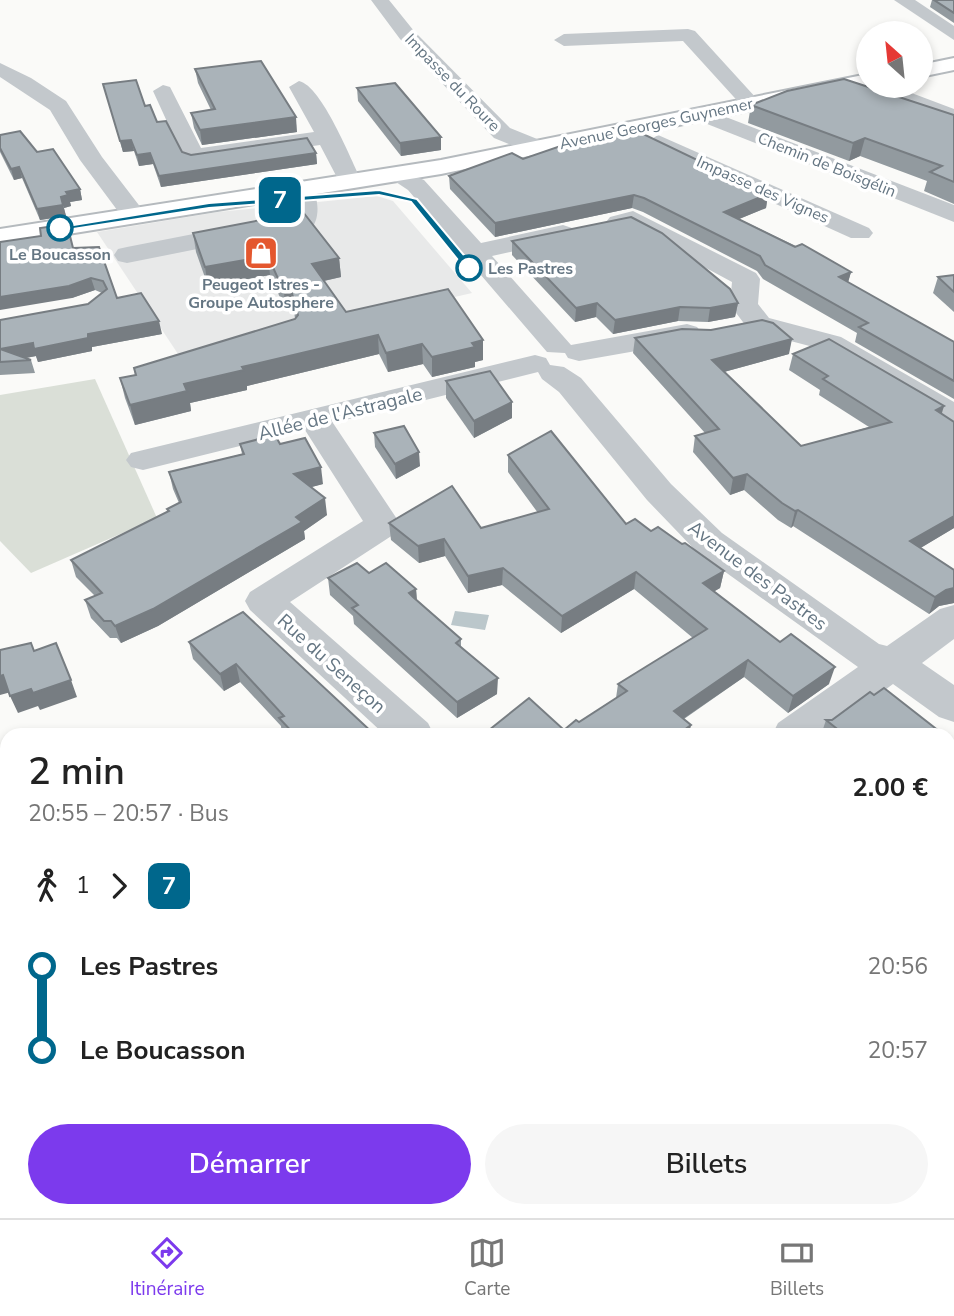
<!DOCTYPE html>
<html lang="fr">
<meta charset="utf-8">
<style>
body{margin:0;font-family:"Nunito Sans",sans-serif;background:#f6f6f6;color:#222;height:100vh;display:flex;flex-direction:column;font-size:26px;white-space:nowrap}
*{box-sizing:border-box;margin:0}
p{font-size:23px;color:#767676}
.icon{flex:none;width:38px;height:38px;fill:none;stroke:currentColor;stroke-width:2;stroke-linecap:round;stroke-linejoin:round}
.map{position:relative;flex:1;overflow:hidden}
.panel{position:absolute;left:0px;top:728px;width:956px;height:490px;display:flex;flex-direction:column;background:#fff;border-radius:21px 21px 0 0;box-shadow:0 4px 10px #0003}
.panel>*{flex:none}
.badge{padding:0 14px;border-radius:10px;font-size:24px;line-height:46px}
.needle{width:46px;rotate:333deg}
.buttons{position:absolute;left:856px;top:21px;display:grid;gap:14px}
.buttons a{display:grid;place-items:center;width:77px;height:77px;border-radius:50%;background:#fff;box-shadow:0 4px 10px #0003;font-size:35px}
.map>.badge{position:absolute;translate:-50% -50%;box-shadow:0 0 0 4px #fff}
.legs{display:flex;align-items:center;gap:10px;height:77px;padding:0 28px;font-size:23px}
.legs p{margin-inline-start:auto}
.headline{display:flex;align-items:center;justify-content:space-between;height:119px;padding:0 28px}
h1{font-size:38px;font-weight:600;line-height:52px}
.button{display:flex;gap:14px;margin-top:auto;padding:14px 28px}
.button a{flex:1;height:80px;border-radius:42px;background:#7c3aed;color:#fff;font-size:28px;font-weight:600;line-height:80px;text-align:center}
.button a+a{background:#f6f6f6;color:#222}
ul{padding:0 28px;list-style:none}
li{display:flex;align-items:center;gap:24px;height:84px;font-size:26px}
li i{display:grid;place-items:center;width:10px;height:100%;margin:0 9px;background:currentColor}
li i::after{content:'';width:18px;height:18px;margin:-9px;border:5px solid;border-radius:50%;background:#fff}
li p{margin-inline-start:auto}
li:first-child i{background:linear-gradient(#0000 50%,currentColor 0)}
li:last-child i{background:linear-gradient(currentColor 50%,#0000 0)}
.menu{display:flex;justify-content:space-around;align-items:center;height:98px;border-top:2px solid #e0e0e0;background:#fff;font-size:19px;color:#767676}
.menu a{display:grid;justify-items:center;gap:4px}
.menu .active{color:#7c3aed}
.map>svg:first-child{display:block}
.built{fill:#e8e9e9}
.green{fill:#dadfd7}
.water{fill:#bbc7cb}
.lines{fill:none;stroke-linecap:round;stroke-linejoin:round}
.major-casing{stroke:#b5babe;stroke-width:4}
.minor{fill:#c3c8cc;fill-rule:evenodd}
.major{fill:#fff;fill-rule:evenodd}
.wall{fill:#929a9f}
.shaded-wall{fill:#777d82}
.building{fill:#aab3b9;stroke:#777d82;stroke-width:2}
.line-1{fill:#00678c;stroke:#fff;stroke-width:2}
.stop-1-dot{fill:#fff;stroke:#00678c;stroke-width:3.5}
.labels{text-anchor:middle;stroke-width:7;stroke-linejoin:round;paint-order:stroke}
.far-street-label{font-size:16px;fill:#657683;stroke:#fff}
.far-stop-label{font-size:16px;font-weight:bold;fill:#657683;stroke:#fff}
.far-poi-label{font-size:16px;font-weight:bold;fill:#657683;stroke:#fff}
.street-label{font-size:19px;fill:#657683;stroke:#fff}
</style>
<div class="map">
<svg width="954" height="1218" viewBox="0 0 954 1218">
<rect width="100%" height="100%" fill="#fafaf8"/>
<polygon class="built" points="377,196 393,201 472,293 182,360 97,232 218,212"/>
<polygon class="green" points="95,379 157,518 31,573 0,541 0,395"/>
<polygon class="water" points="455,611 489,615 485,630 451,625"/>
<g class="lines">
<g class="major-casing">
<g id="major">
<polygon points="954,58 954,70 920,77 920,65"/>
<polygon points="868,74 868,86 441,174 0,245 0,229 441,160"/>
</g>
</g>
<g class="minor">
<polygon points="371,0 389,0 414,31 510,128 547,143 550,148 547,153 531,153 494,138 400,39"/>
<polygon points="894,0 915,0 954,26 954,40"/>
<polygon points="688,29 695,31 757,99 761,103 757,107 743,107 683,41 564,46 554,40 564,34"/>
<polygon points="0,63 31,78 66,101 102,157 148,217 144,222 126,222 80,160 50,110 0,77"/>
<path d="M299,81C322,86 351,160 362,182L358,187H342L320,145L193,163L185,161L153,91L163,85L170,87L201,148L314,132L289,87Z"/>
<polygon points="868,84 893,86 954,109 954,122 896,103 870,90"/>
<polygon points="700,107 954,205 954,222 692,118 689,113 692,108"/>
<polygon points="658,135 869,228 873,233 869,238 851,238 650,147 647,142"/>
<polygon points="402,171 424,180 481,243 563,225 572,228 576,233 572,238 492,256 571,345 687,324 697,327 702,333 697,339 687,342 579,361 568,358 565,353 547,352 408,190 390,178 394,173"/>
<path d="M304,190L313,192C319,200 319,218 313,226L127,263L118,261L114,255L118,249L127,247L291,215L292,197L295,192Z"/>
<polygon points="633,211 756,273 760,279 758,304 769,318 841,337 954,402 954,425 943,422 821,349 749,330 730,305 732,282 630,227 610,227 606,222 610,217"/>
<polygon points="535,355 546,358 550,365 564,367 581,378 671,484 722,533 879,644 887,646 940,609 954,605 954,639 922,663 954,685 954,722 939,717 893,684 824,735 772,735 778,723 858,667 696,551 647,500 559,392 542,379 538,372 333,423 401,525 396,533 290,602 428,723 434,735 385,735 250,610 245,601 250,592 363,521 305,430 143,470 131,467 126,460 131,453"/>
<polygon points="7,802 7,841 0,843 0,804"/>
<polygon points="954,848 954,892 948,894 948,850"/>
<polygon points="169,1211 229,1211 232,1218 172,1218"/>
<polygon points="471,1211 593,1211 590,1218 474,1218"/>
</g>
<use href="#major" class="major"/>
</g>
<g class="wall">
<polygon points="932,0 954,0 954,23 930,7"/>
<polygon points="195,69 297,132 202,145 194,128 191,113 211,110 198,83"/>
<polygon points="103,84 145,106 157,122 182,152 191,155 316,153 317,164 161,187 153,164 139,166 134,151 123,152"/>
<polygon points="357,88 441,150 401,156 358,101"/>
<polygon points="751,105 954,115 954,204 924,191 927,181 860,156 849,161 748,123"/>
<polygon points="0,135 37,152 80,189 82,200 70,202 71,206 64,208 66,216 40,220 22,178 14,180 0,152"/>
<polygon points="523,159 768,194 766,208 739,219 851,272 848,282 954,342 954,399 855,342 857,333 763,279 757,271 643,212 632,208 495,237 450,189 449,176"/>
<polygon points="193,233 339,258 341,277 324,281 346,312 483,340 483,360 475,362 475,367 432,377 423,364 388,372 379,354 247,386 247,390 190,403 191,411 135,425 125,398 120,378 135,375 134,368 295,319 294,310 286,311 270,275 208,286 196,252"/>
<polygon points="512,241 738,303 735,317 708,322 678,321 613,334 596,317 575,322 512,255"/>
<polygon points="73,248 117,298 162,334 92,347 92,351 38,362 36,356 26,358 31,360 35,373 0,375 0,320 88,304 102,293 95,290 72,298"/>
<polygon points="954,275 954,312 933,293 938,277"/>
<polygon points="635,338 789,354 724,372 801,446 869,427 819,395 820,390 789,370 793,354 942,414 954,422 954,528 920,548 954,570 954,603 939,606 929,614 793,526 791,528 778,520 744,490 730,495 693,452 695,436 705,433 633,353"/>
<polygon points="446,381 512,418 474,438 446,398"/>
<polygon points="374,433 420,466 396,479 375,447"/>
<polygon points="240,444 280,444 323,484 311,487 327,515 304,531 305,539 158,626 121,643 117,638 110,638 91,618 85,600 95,596 76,577 71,560 168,512 167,509 179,503 173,489 169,472 242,454"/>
<polygon points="508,455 626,524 651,531 682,544 724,571 720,588 714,591 829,684 788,713 744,677 684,719 691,725 489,734 489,730 564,730 579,722 616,698 618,684 693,638 634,589 561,633 502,585 468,593 445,556 419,563 391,540 389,523 481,528 538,513 508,472"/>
<polygon points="369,573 416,589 417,600 461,639 461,647 497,694 457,718 354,624 353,616 330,595 328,578"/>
<polygon points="243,612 375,735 282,735 281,726 240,682 224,691 193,659 189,642"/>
<polygon points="826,720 944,735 821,735"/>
<polygon points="954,1116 954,1157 948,1151 948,1119"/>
<polygon points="648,1211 733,1211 726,1218 653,1218"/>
</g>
<g class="shaded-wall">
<polygon points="296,117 297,132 202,145 200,130"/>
<polygon points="441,137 441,150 401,156 400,143"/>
<polygon points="865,138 860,156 849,161 853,143"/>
<polygon points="131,140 134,151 123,152 120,141"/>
<polygon points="150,153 153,164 139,166 137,155"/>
<polygon points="316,153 317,164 161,187 159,176"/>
<polygon points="19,167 22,178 14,180 11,169"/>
<polygon points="80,189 82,200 70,202 71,206 64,208 61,197 66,192"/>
<polygon points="768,194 766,208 722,226 724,212"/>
<polygon points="634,195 632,208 495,237 495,223"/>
<polygon points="63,205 66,216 40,220 37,209"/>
<polygon points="268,256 270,275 208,286 205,267"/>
<polygon points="339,258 341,277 314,283 312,264"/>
<polygon points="851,272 847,286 839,277"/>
<polygon points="91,278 95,290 72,298 0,310 0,297"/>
<polygon points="291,290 294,310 286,311 284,292"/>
<polygon points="597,303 596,317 575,322 576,308"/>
<polygon points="738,303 735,317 708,322 710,308"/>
<polygon points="680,307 678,321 613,334 615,320"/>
<polygon points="159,321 162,334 92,347 92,351 38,362 36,356 4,362 0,349"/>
<polygon points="378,335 379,354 247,386 247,390 190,403 191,411 135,425 130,405 184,384 242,367"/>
<polygon points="792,339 789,354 709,376 712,360"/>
<polygon points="483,340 483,360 475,362 475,367 432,377 432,357 472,343"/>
<polygon points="422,344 423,364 388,372 386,353"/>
<polygon points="512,402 512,418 474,438 474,421"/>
<polygon points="944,406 939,423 936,410"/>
<polygon points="419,452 420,466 396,479 395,464"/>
<polygon points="321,467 323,484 297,491 294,474"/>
<polygon points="747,474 744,490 730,495 733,478"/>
<polygon points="325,498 327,515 304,531 305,539 158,626 121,643 115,626 296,517"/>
<polygon points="798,510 793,526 791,528 795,511"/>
<polygon points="954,516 954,528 904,558 910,541"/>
<polygon points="444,539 445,556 419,563 418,546"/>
<polygon points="503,568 502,585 468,593 468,576"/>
<polygon points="724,571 720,588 700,600 703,583"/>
<polygon points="636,572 634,589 561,633 562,616"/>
<polygon points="954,588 954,603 939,606 929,614 935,597 946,590"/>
<polygon points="416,589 417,605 409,593"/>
<polygon points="748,660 744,677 671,727 674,711"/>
<polygon points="236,664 240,682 224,691 220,674"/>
<polygon points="835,667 829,684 788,713 793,696"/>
<polygon points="3,675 11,692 0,695 0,676"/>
<polygon points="498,678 497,694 457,718 457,702"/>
<polygon points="71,680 77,697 40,710 38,706 18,713 10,696 31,689"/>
<polygon points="691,725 689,735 677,735"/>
<polygon points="954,780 954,790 948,794 948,784"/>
<polygon points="7,927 7,946 0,949 0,930"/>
<polygon points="954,1043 954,1048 948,1053 948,1049"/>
<polygon points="7,1205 7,1211 32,1211 18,1218 0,1218 0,1209"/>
<polygon points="74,1211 81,1211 83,1218 76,1218"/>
<polygon points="109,1211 111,1211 116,1218 111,1218"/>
<polygon points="723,1211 733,1211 726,1218 716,1218"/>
</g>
<g class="building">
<polygon points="934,0 954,0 954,13"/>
<polygon points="261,61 296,117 200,130 191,113 215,109 195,69"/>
<polygon points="844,79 954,115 954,182 930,172 942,166 865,138 853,143 751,105 787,91"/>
<polygon points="136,80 145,106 150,105 157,122 166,121 182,152 191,155 307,138 316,153 159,176 150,153 137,155 131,140 120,141 103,84"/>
<polygon points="395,83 441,137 400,143 357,88"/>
<polygon points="613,128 626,132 635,130 768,194 724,212 795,247 802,244 851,272 839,277 954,342 954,381 859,327 868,323 765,265 760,256 644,198 634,195 495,223 449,176 512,153 523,159"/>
<polygon points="20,131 37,152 53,149 80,189 66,192 68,195 61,197 63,205 37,209 19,167 11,169 0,148 0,135"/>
<polygon points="303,212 339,258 312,264 346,312 448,289 483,340 472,343 475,347 432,357 422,344 386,353 378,335 242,367 244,370 184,384 187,391 130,405 120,378 136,375 134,368 295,319 298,315 291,290 284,292 268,256 205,267 193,233"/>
<polygon points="631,217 662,233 730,289 738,303 710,308 680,307 615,320 597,303 576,308 512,241"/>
<polygon points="67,224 73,248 99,247 117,298 141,293 159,321 88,334 88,338 34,349 33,343 0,349 0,320 88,304 107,289 103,281 91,278 69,286 0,297 0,242 41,236 40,228"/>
<polygon points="954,275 954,292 938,277"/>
<polygon points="762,320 773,323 792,339 712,360 801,446 891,422 823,379 828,376 793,354 829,339 944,406 936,410 954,422 954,516 910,541 954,570 954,588 946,590 935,597 798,510 795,511 782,503 747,474 733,478 695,436 719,429 635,338 682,329 711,330"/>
<polygon points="0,349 31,360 0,362"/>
<polygon points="490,371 512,402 474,421 446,381"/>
<polygon points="404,426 419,452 395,464 374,433"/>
<polygon points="551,431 626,524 635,519 651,531 658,527 682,544 685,543 724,571 703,583 780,642 791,634 835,667 793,696 748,660 674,711 691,725 677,735 488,735 491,732 489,730 529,698 564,730 576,720 579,722 627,691 618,684 707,629 636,572 562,616 503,568 468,576 444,539 418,546 389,523 452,486 481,528 549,509 508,455"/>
<polygon points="275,435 280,444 305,438 321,467 294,474 325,498 296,517 302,522 153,609 115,626 111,621 104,621 85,600 102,593 71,560 169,511 167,509 181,502 169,472 244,454 240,444"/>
<polygon points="357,563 369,573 386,563 416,589 409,593 413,597 461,639 456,643 498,678 457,702 352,608 358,605 328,578"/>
<polygon points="243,612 375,735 295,735 279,718 284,716 236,664 220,674 189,642"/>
<polygon points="31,643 34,651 56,643 71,680 33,693 31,689 10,696 3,675 0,676 0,650"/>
<polygon points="884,688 944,735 837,735 841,732 826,720 832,720 870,692 874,695"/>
<polygon points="948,738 954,742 954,780 948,784"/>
<polygon points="7,876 7,927 0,930 0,878"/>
<polygon points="954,920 954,1043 950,1047 948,1046 948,926"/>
<polygon points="5,1019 7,1026 7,1205 0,1209 0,1022"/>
<polygon points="954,1116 954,1129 948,1123 948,1119"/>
<polygon points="25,1211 74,1211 76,1218 27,1218"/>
<polygon points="94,1211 109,1211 111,1218 81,1218"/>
<polygon points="268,1211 370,1211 374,1218 271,1218"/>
<polygon points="670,1211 723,1211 716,1218 675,1218"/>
</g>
<polygon class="line-1" points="379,190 417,199 473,266 473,270 466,270 411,202 379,195 209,208 60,231 55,228 209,203"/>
<defs>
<g id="shop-square" transform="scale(1.75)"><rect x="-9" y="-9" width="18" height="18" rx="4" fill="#e4572e" stroke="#fff"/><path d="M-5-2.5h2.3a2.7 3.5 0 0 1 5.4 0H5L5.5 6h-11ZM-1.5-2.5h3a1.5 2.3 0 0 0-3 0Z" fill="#fff"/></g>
</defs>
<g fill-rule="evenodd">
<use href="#shop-square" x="261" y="253"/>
</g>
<g class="stop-1-dot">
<circle cx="60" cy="228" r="12"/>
<circle cx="469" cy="268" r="12"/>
</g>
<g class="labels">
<g class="far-street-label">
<text transform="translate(453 82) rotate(46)" y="6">Impasse du Roure</text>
<text transform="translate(656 123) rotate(-12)" y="6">Avenue Georges Guynemer</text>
<text transform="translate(827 164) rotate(22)" y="6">Chemin de Boisgélin</text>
<text transform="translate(763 189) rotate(24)" y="6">Impasse des Vignes</text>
</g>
<g class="far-stop-label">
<text x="60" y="260">Le Boucasson</text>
<text x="488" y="274" text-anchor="start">Les Pastres</text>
</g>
<g class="far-poi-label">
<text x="261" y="290">Peugeot Istres -<tspan x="261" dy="18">Groupe Autosphere</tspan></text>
</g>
<g class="street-label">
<text transform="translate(340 413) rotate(-14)" y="7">Allée de l'Astragale</text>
<text transform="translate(758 575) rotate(37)" y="7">Avenue des Pastres</text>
<text transform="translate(332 663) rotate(42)" y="7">Rue du Seneçon</text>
</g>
</g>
</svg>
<div class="buttons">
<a><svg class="needle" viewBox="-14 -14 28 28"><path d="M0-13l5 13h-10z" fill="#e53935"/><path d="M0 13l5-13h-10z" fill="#767676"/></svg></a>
</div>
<b class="badge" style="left:280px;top:200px;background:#00678c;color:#fff">7</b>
<section class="panel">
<div class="headline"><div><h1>2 min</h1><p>20:55 – 20:57 · Bus</p></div><b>2.00 €</b></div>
<div class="legs"><svg class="icon" aria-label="walk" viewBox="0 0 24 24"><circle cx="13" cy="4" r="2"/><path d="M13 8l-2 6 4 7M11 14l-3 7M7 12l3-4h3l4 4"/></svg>1<svg class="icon" aria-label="forward" viewBox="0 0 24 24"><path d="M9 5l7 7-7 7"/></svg><b class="badge" style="background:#00678c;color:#fff">7</b></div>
<ul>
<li><i style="color:#00678c"></i><b>Les Pastres</b><p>20:56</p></li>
<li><i style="color:#00678c"></i><b>Le Boucasson</b><p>20:57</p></li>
</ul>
<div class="button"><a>Démarrer</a><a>Billets</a></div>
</section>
</div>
<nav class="menu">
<a class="active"><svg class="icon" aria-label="directions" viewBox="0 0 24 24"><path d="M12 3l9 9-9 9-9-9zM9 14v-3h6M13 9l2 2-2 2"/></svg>Itinéraire</a>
<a><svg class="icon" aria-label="map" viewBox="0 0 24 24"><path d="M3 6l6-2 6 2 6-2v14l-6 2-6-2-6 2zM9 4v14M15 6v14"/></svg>Carte</a>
<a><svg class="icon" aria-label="tickets" viewBox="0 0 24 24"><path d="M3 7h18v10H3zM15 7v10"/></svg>Billets</a>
</nav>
